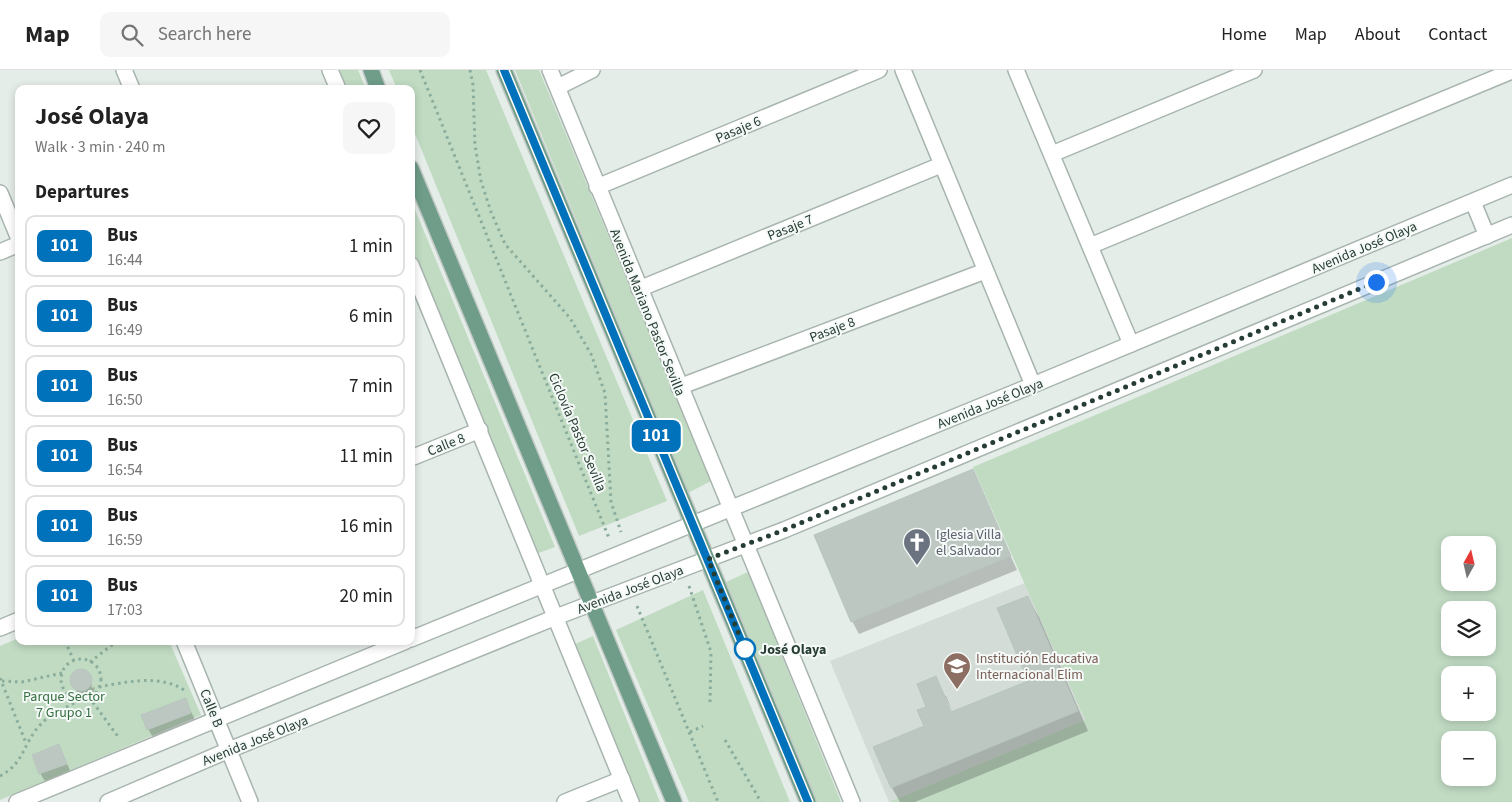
<!DOCTYPE html>
<meta charset="utf-8">
<style>
body{margin:0;font-family:"Source Sans 3",sans-serif;background:#f6f6f6;color:#222;height:100vh;display:flex;flex-direction:column;font-size:19px;white-space:nowrap}
*{box-sizing:border-box;margin:0}
p{font-size:16px;color:#767676}
.icon{flex:none;width:28px;height:28px;fill:none;stroke:currentColor;stroke-width:2;stroke-linecap:round;stroke-linejoin:round}
.map{position:relative;flex:1;overflow:hidden}
.details{position:absolute;left:15px;top:15px;width:400px;height:560px;display:flex;flex-direction:column;background:#fff;border-radius:10px;box-shadow:0 2px 8px #0003}
.details>*{flex:none}
.badge{padding:0 10px;border-radius:8px;font-size:18px;line-height:32px}
.needle{width:32px;rotate:8deg}
.fabs{position:absolute;left:1441px;top:466px;display:grid;gap:10px}
.fabs a{display:grid;place-items:center;width:55px;height:55px;border-radius:10px;background:#fff;box-shadow:0 2px 8px #0003;font-size:25px}
.you{position:absolute;width:25px;height:25px;margin:-12px;border:4px solid #fff;border-radius:50%;background:#1a73e8;box-shadow:0 0 0 8px #1a73e833}
.map>.badge{position:absolute;translate:-50% -50%;box-shadow:0 0 0 2px #fff}
h2{padding:0 20px;font-size:19px;line-height:45px}
.round{display:grid;place-items:center;flex:none;width:52px;height:52px;border-radius:10px;background:#f6f6f6}
.summary{display:flex;align-items:center;justify-content:space-between;height:85px;padding:0 20px}
h1{font-size:24px;font-weight:700;line-height:38px}
ul{padding:0;list-style:none}
li{display:flex;align-items:center;gap:15px;height:62px;margin:0 10px 8px;padding:0 10px;border:2px solid #e0e0e0;border-radius:10px}
li div{flex:1}
li b{display:block;font-size:19px}
li em{font-style:normal}
li .badge{min-width:55px;font-weight:700;text-align:center}
header{display:flex;align-items:center;gap:30px;box-sizing:border-box;height:70px;padding:0 25px;background:#fff;border-bottom:1px solid #e0e0e0}
header strong{font-size:24px}
nav{display:flex;gap:28px;margin-inline-start:auto;font-size:18px}
.search{width:350px;height:45px;background:#f6f6f6;display:flex;align-items:center;gap:12px;box-sizing:border-box;padding:0 18px;border-radius:10px;color:#767676;font-size:19px}
.map>svg:first-child{display:block}
.built{fill:#d3dcd7}
.green{fill:#c1dbc3;fill-rule:evenodd}
.shadow{fill:#0003;fill-rule:evenodd}
.building{fill:#bbc7c0;stroke:#b8c6be}
.lines{fill:none;stroke-linecap:round;stroke-linejoin:round}
.minor-casing{stroke:#a8b5ae;stroke-width:18}
.major-casing{stroke:#c2c9c6;stroke-width:18}
.path{stroke:#89ac9b;stroke-width:3;stroke-dasharray:2.5 4;stroke-linecap:butt}
.minor{stroke:#fff;stroke-width:15}
.major{stroke:#6f9d89;stroke-width:15}
.line-casing{stroke:#fff;stroke-width:11}
.line{stroke:#0072bc;stroke-width:8}
.walk{stroke:#263d33;stroke-width:5;stroke-dasharray:0 9}
.stop-dot{fill:#fff;stroke:#0072bc;stroke-width:2.5}
.labels{text-anchor:middle;stroke-width:4;stroke-linejoin:round;paint-order:stroke}
.street-label{font-size:14px;fill:#263d33;stroke:#f5f9f7}
.worship-label{font-size:14px;fill:#5b616d;stroke:#f5f9f7;text-anchor:start}
.stop-label{font-size:14px;font-weight:bold;fill:#263d33;stroke:#f5f9f7;text-anchor:start}
.education-label{font-size:14px;fill:#785e54;stroke:#f5f9f7;text-anchor:start}
.park-label{font-size:14px;fill:#356f41;stroke:#f5f9f7}
</style>
<header>
<strong>Map</strong>
<div class="search"><svg class="icon" aria-label="search" viewBox="0 0 24 24"><circle cx="10" cy="10" r="6"/><path d="M15 15l6 6"/></svg>Search here</div>
<nav><a>Home</a><a>Map</a><a>About</a><a>Contact</a></nav>
</header>
<div class="map">
<svg width="1512" height="732" viewBox="0 0 1512 732">
<rect width="100%" height="100%" fill="#e5ede8"/>
<polygon class="built" points="1025,513 1085,650 889,732 830,591"/>
<g class="green">
<polygon points="336,0 358,0 366,19 343,19"/>
<polygon points="389,0 486,0 667,431 579,466 411,54 411,19 397,19"/>
<polygon points="515,0 539,0 711,411 688,423"/>
<polygon points="411,130 555,477 536,484 411,182"/>
<path d="M1512,168V732H889L1085,650L973,397ZM1450,475H1488V512H1450ZM1450,540H1488V578H1450ZM1450,605H1488V642H1450ZM1450,670H1488V708H1450Z"/>
<polygon points="748,502 841,732 817,732 726,512"/>
<polygon points="703,520 790,732 689,732 616,560"/>
<polygon points="593,566 660,732 640,732 575,574"/>
<polygon points="19,568 19,571 169,571 201,645 0,730 0,576"/>
</g>
<g class="shadow">
<polygon points="972,400 1017,500 859,564 852,551"/>
<path d="M1027,527L1039,547L1088,661L915,732H900L892,718L925,656L936,607L953,643L1029,612ZM943,626H946L955,648L953,649Z"/>
<polygon points="81,601 90,605 92,618 95,617 93,624 87,627 78,624 72,608 75,603"/>
<polygon points="185,629 198,656 156,672 148,659"/>
<polygon points="59,676 73,707 48,716 40,703"/>
</g>
<g class="building">
<polygon points="973,399 1011,486 851,552 814,465"/>
<polygon points="1028,526 1078,641 891,718 873,677 924,656 917,640 926,637 917,614 936,606 951,642 1028,611 997,538"/>
<circle cx="81" cy="610" r="11"/>
<polygon points="186,628 191,643 147,660 141,645"/>
<polygon points="59,674 67,694 39,704 32,685"/>
</g>
<g class="lines">
<g class="minor-casing">
<g id="minor">
<polyline points="124,0 132,19"/>
<polyline points="330,0 338,19"/>
<polyline points="550,0 852,732"/>
<polyline points="903,0 1033,315"/>
<polyline points="1016,0 1131,274"/>
<polyline points="558,17 592,0"/>
<polyline points="1052,84 1254,0"/>
<polyline points="597,117 879,0"/>
<polyline points="0,123 19,169"/>
<polyline points="1473,132 1487,166"/>
<polyline points="1090,176 1512,1"/>
<polyline points="0,182 19,174"/>
<polyline points="411,195 631,732"/>
<polyline points="639,219 941,95"/>
<polyline points="679,317 985,201"/>
<polyline points="411,388 480,360"/>
<polyline points="0,558 19,550"/>
<polyline points="411,569 1033,315 1512,115"/>
<polyline points="184,571 250,732"/>
<polyline points="17,732 406,571"/>
<polyline points="108,732 229,680 556,547 784,460 1512,155"/>
<polyline points="565,732 622,709"/>
</g>
</g>
<g class="major-casing">
<g id="major">
<polyline points="371,0 378,19"/>
<polyline points="504,0 808,732"/>
<polyline points="411,98 674,732"/>
</g>
</g>
<g class="path">
<polyline points="420,0 609,468"/>
<polyline points="470,0 473,15 475,75 481,111 491,142 505,174 570,248 591,284 605,323 611,432 621,462"/>
<polyline points="689,516 711,582 710,632"/>
<polyline points="637,536 718,732"/>
<polyline points="65,571 74,591"/>
<circle cx="81" cy="609" r="20"/>
<polyline points="90,592 117,571"/>
<polyline points="0,608 26,673"/>
<polyline points="2,611 22,612 62,603"/>
<path d="M99,617C125,612 160,604 184,620"/>
<polyline points="89,627 119,668"/>
<polyline points="690,662 703,656"/>
<polyline points="725,670 761,732"/>
<path d="M0,706C26,692 22,673 42,653C52,643 69,636 82,629"/>
</g>
<use href="#minor" class="minor"/>
<use href="#major" class="major"/>
</g>
<g class="lines">
<g class="line-casing">
<polyline id="line" points="504,0 808,732"/>
</g>
<use href="#line" class="line"/>
<polyline class="walk" points="745,579 708,489 784,460 1376,212"/>
</g>
<defs>
<g id="church-pin" transform="scale(1.4375)"><path d="M0 17L-7.5 6A9.5 9.5 0 1 1 7.5 6Z" fill="#6b7280" stroke="#f5f9f7"/><path d="M-1.2-6h2.4v3.5h3.3v2.4h-3.3V6h-2.4V-.1h-3.3v-2.4h3.3Z" fill="#fff"/></g>
<g id="school-pin" transform="scale(1.4375)"><path d="M0 17L-7.5 6A9.5 9.5 0 1 1 7.5 6Z" fill="#8d6e63" stroke="#f5f9f7"/><path d="M0-5L7-2L0 1L-7-2ZM-4 1L0 2.5L4 1V4Q0 6-4 4Z" fill="#fff"/></g>
</defs>
<g fill-rule="evenodd">
<use href="#church-pin" x="917" y="472"/>
<use href="#school-pin" x="957" y="596"/>
</g>
<circle class="stop-dot" cx="745" cy="579" r="10"/>
<g class="labels">
<g class="street-label">
<text transform="translate(738 59) rotate(-23)" y="5">Pasaje 6</text>
<text transform="translate(790 157) rotate(-22)" y="5">Pasaje 7</text>
<text transform="translate(1364 177) rotate(-23)" y="5">Avenida José Olaya</text>
<text transform="translate(648 242) rotate(68)" y="5">Avenida Mariano Pastor Sevilla</text>
<text transform="translate(832 259) rotate(-21)" y="5">Pasaje 8</text>
<text transform="translate(990 333) rotate(-22)" y="5">Avenida José Olaya</text>
<text transform="translate(578 362) rotate(67)" y="5">Ciclovía Pastor Sevilla</text>
<text transform="translate(446 374) rotate(-22)" y="5">Calle 8</text>
<text transform="translate(630 519) rotate(-21)" y="5">Avenida José Olaya</text>
<text transform="translate(212 638) rotate(68)" y="5">Calle B</text>
<text transform="translate(255 670) rotate(-22)" y="5">Avenida José Olaya</text>
</g>
<g class="worship-label">
<text x="936" y="469">Iglesia Villa<tspan x="936" dy="16">el Salvador</tspan></text>
</g>
<g class="stop-label">
<text x="760" y="584">José Olaya</text>
</g>
<g class="education-label">
<text x="976" y="593">Institución Educativa<tspan x="976" dy="16">Internacional Elim</tspan></text>
</g>
<g class="park-label">
<text x="64" y="631">Parque Sector<tspan x="64" dy="16">7 Grupo 1</tspan></text>
</g>
</g>
</svg>
<div class="fabs">
<a><svg class="needle" viewBox="-14 -14 28 28"><path d="M0-13l5 13h-10z" fill="#e53935"/><path d="M0 13l5-13h-10z" fill="#767676"/></svg></a>
<a><svg class="icon" aria-label="layers" viewBox="0 0 24 24"><path d="M12 4l9 5-9 5-9-5zM3 14l9 5 9-5"/></svg></a>
<a>+</a>
<a>−</a>
</div>
<div class="you" style="left:1376px;top:212px"></div>
<b class="badge" style="left:656px;top:366px;background:#0072bc;color:#fff">101</b>
<section class="details">
<div class="summary"><div><h1>José Olaya</h1><p>Walk · 3 min · 240 m</p></div><a class="round"><svg class="icon" aria-label="heart" viewBox="0 0 24 24"><path d="M12 20l-8-8c-3-5 5-10 8-4 3-6 11-1 8 4z"/></svg></a></div>
<h2>Departures</h2>
<ul>
<li><span class="badge" style="background:#0072bc;color:#fff">101</span><div><b>Bus</b><p>16:44</p></div><em>1 min</em></li>
<li><span class="badge" style="background:#0072bc;color:#fff">101</span><div><b>Bus</b><p>16:49</p></div><em>6 min</em></li>
<li><span class="badge" style="background:#0072bc;color:#fff">101</span><div><b>Bus</b><p>16:50</p></div><em>7 min</em></li>
<li><span class="badge" style="background:#0072bc;color:#fff">101</span><div><b>Bus</b><p>16:54</p></div><em>11 min</em></li>
<li><span class="badge" style="background:#0072bc;color:#fff">101</span><div><b>Bus</b><p>16:59</p></div><em>16 min</em></li>
<li><span class="badge" style="background:#0072bc;color:#fff">101</span><div><b>Bus</b><p>17:03</p></div><em>20 min</em></li>
</ul>
</section>
</div>
